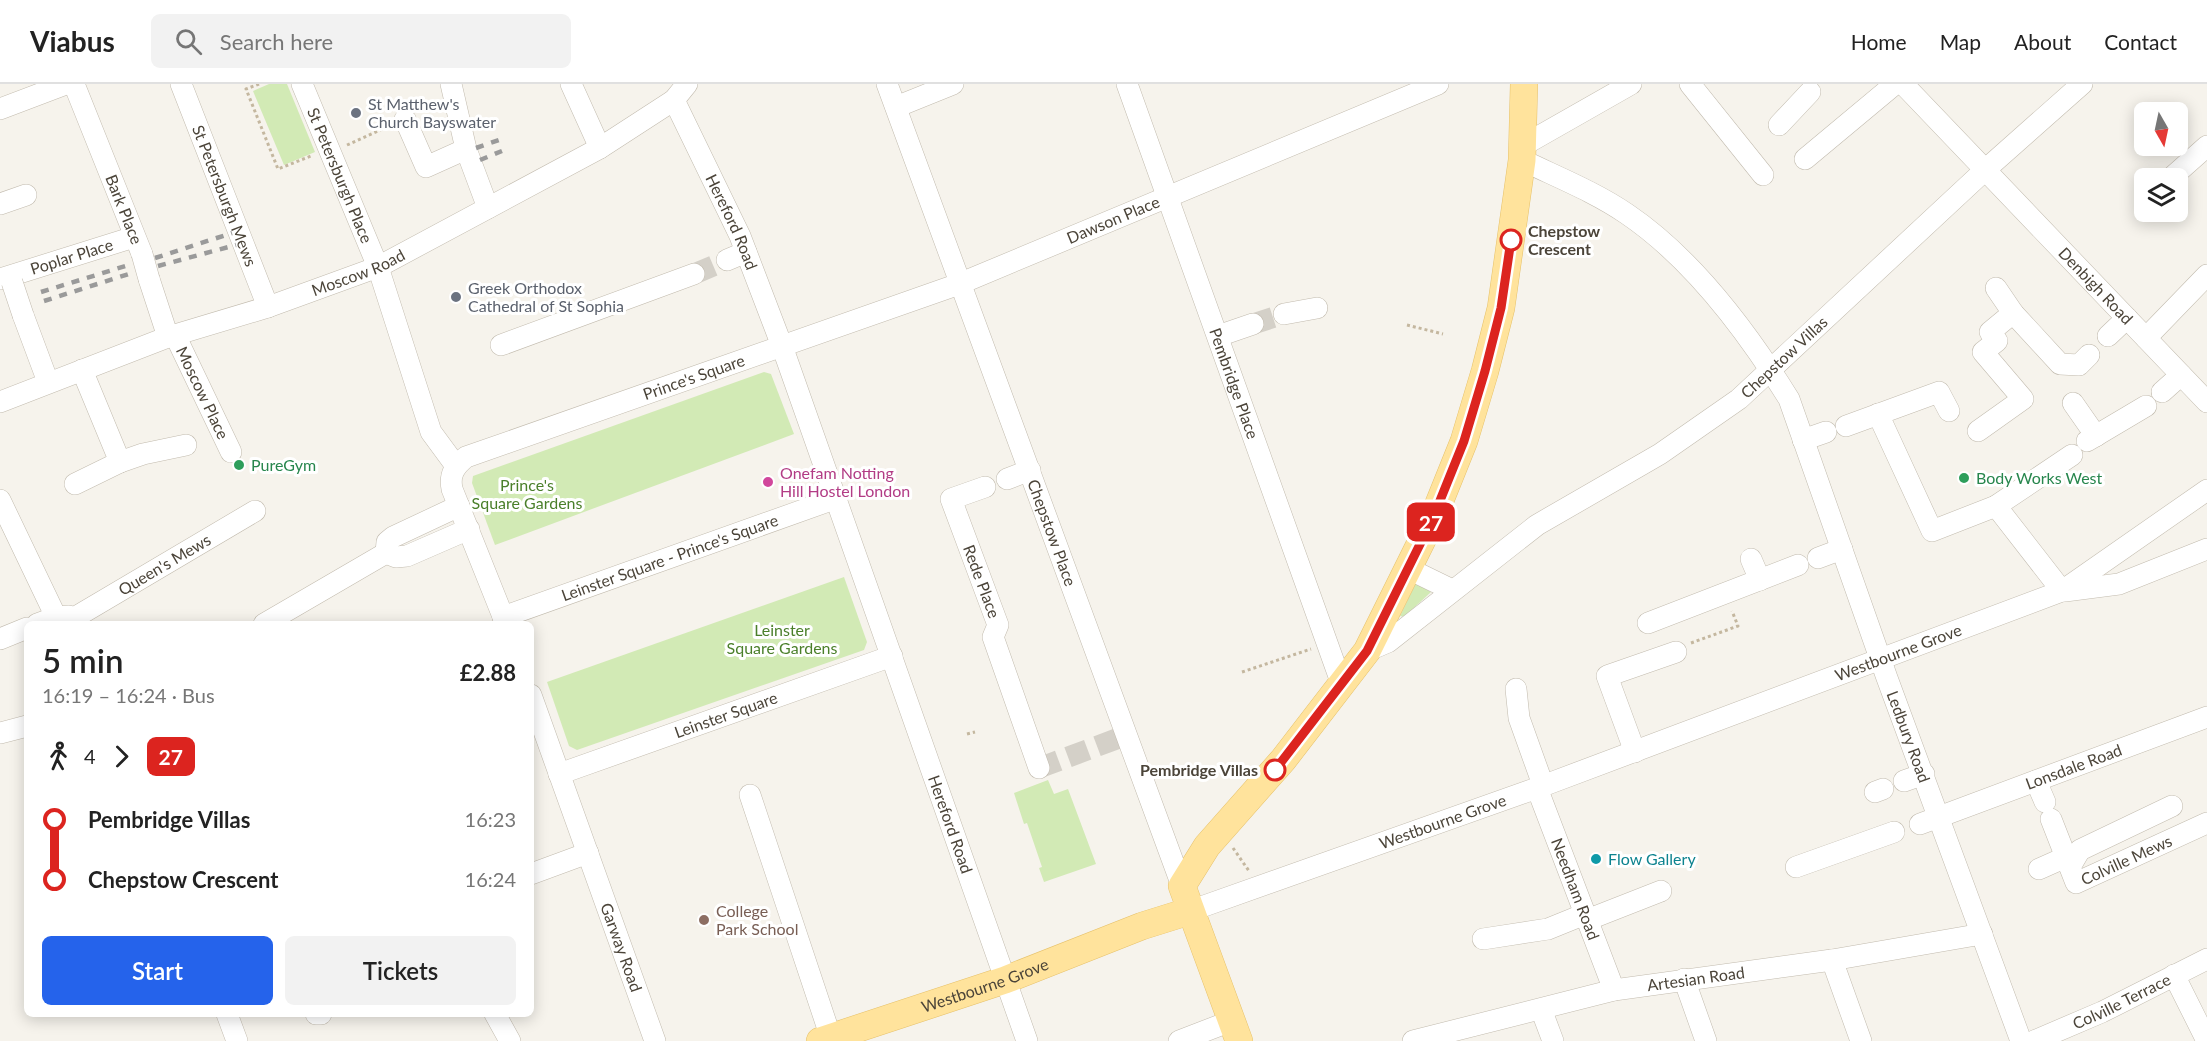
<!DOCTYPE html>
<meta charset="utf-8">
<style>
body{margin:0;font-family:Lato,sans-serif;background:#f2f2f2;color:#222;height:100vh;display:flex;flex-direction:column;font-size:22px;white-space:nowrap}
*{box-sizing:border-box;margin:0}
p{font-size:20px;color:#767676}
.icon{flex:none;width:33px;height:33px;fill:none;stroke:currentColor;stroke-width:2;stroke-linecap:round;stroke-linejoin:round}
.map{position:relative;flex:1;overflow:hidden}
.details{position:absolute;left:24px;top:537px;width:510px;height:396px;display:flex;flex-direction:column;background:#fff;border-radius:9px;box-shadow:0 3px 15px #0003}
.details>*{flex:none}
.badge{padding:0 12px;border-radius:9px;font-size:21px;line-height:39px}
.needle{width:39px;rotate:171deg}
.fabs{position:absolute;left:2134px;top:18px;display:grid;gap:12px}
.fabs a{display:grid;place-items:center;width:54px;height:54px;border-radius:9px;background:#fff;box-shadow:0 3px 15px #0003;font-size:30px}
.map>.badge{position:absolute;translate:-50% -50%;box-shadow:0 0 0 3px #fff}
.legs{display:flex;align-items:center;gap:9px;height:66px;padding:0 18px;font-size:20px}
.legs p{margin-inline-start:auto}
.overview{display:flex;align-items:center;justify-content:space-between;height:102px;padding:0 18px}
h1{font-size:33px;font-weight:600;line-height:45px}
.action{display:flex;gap:12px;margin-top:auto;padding:12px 18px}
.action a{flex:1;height:69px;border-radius:9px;background:#2563eb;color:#fff;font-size:24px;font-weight:600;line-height:69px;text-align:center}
.action a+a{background:#f2f2f2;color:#222}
ul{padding:0 18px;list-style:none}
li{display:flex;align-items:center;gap:21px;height:60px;font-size:22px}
li i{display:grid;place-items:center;width:9px;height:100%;margin:0 8px;background:currentColor}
li i::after{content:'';width:15px;height:15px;margin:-8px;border:4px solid;border-radius:50%;background:#fff}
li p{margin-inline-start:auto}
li:first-child i{background:linear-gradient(#0000 50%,currentColor 0)}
li:last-child i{background:linear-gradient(currentColor 50%,#0000 0)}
header{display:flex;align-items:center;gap:36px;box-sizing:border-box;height:84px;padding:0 30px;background:#fff;border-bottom:2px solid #e0e0e0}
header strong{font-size:28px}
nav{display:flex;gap:33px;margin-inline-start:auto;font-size:21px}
.search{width:420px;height:54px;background:#f2f2f2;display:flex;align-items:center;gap:15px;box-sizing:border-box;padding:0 21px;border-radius:9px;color:#767676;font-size:22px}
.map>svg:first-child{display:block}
.green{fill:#d2eab5}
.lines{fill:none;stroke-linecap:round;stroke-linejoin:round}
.minor-tunnel{stroke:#d4d0c8;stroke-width:21;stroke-dasharray:21 10;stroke-linecap:butt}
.minor-casing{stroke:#c2bbae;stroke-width:22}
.major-casing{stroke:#e6c16a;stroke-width:28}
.path{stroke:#c4b79f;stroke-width:3;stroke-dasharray:3 3;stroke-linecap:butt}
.minor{stroke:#fff;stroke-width:21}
.major{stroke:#ffe39c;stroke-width:27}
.rail{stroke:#9a9a9a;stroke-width:4.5;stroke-dasharray:8 8;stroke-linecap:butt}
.minor-bridge-casing{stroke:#c2bbae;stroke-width:22;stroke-linecap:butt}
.minor-bridge{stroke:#fff;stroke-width:21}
.line-1-casing{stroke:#fff;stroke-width:14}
.line-1{stroke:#dc241f;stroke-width:9}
.worship-dot{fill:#6b7280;stroke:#fff;stroke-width:2}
.stop-1-dot{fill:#fff;stroke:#dc241f;stroke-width:3}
.leisure-dot{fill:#2e9e5b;stroke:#fff;stroke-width:2}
.hotel-dot{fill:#d1479c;stroke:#fff;stroke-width:2}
.culture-dot{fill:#0f9aa8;stroke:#fff;stroke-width:2}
.education-dot{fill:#8d6e63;stroke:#fff;stroke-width:2}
.labels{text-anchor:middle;stroke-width:6;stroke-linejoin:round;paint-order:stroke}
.worship-label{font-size:16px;fill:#5b616d;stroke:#fff;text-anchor:start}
.street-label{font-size:16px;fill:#4b4439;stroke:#fff}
.stop-label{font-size:16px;font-weight:bold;fill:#4b4439;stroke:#fff;text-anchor:start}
.leisure-label{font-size:16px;fill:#27864d;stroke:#fff;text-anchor:start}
.hotel-label{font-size:16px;fill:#b23c85;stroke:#fff;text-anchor:start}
.park-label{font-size:16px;fill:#4a7f2a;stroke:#fff}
.culture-label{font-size:16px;fill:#0d838f;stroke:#fff;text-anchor:start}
.education-label{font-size:16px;fill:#785e54;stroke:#fff;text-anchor:start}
</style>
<header>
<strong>Viabus</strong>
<div class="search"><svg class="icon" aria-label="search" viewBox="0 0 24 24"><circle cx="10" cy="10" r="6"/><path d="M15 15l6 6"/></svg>Search here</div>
<nav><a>Home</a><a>Map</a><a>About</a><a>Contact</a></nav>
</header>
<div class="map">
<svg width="2207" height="957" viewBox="0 0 2207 957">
<rect width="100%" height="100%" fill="#f6f3ec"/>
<g class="green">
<polygon points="269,0 287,0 315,68 284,81 253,7"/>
<polygon points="764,288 771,290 794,350 495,461 472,399 473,392"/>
<polygon points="844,493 867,558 864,566 577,666 569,662 547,598"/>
<polygon points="1416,499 1431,508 1404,533 1400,532"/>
<polygon points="1048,696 1054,710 1068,705 1096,780 1044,798 1039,784 1042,783 1027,739 1024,740 1014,709"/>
</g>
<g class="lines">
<g class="minor-tunnel">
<polyline points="694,190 727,176"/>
<polyline points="1253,240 1284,230"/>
<polyline points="1039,684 1127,651"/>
</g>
<g class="minor-casing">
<g id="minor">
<path id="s1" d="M74,0L142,170"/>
<path id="s2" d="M181,0L268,223"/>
<path id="s3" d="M302,0L378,183L431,348L456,382"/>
<polyline points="451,0 466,65 488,124"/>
<polyline points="571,0 600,64"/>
<path id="s4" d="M887,0L1182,802"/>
<path id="s5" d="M1127,0L1341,598"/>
<polyline points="1690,0 1763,91"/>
<path id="s6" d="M1903,0L2207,318"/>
<path id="s7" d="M674,16L740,152L782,262L1027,957"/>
<polyline points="896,23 953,0"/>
<polyline points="0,25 66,0"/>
<polyline points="405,35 426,83 466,65"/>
<polyline points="1779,41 1810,8"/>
<polyline points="1522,62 1631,0"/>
<polyline points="1805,75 1895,0"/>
<path id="s8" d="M1522,76C1557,93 1595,108 1627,130C1692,174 1748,249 1789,315L1887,594L2021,957"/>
<polyline points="2171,94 2207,62"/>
<polyline points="0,120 26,111"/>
<polyline points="727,176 746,168"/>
<path id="s9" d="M0,195L134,153"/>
<polyline points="149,195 168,253"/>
<polyline points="1996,204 2013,229"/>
<polyline points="1284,230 1317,224"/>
<polyline points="23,231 48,298"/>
<path id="s10" d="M175,251L231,368"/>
<polyline points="1218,252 1253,240"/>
<polyline points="2108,252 2127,234"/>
<polyline points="2146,254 2207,191"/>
<polyline points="501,261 694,190"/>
<polyline points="2162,308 2181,291"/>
<path id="s11" d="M0,318L168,253L268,223L378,183L600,64L674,16L687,0"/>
<polyline points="2073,319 2096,352"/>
<polyline points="1878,330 1932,447 1996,422 2072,371"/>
<polyline points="1846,342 1939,308 1949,327"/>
<polyline points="1978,347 2023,315 1983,268 1997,257 1990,248 2013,229 2060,280 2079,281 2089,271"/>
<polyline points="1803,356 1826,348"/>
<polyline points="2087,357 2146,322"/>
<polyline points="120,378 143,370 186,361"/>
<polyline points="1007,395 1030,386"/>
<polyline points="75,400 120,378 82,286"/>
<path id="s12" d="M985,403L951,415L998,541L993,553L1039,684"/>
<polyline points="0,416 56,533"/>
<polyline points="1996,422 2062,507"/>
<polyline points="386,469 387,458 393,453 459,422"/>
<polyline points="386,469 396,473 407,472 469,445"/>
<polyline points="1818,474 1842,465"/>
<polyline points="1751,475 1760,496"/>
<polyline points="1409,485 1452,506"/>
<polyline points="2065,507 2119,500 2207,465"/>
<path id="s13" d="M503,533L837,414"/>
<path id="s14" d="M74,534L255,427"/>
<polyline points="1648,539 1798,481"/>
<polyline points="37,540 56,533 69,532"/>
<polyline points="264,540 386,469"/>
<path id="s15" d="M506,540L452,405C449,390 455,382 466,373L959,200L1438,0"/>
<polyline points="0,555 27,544"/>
<path id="s16" d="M1367,567L1388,558L1537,441L1660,370L1739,315L1985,86L2082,0"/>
<polyline points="1516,605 1519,634 1543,701"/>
<path id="s17" d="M531,611L655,957"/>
<polyline points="0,649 27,642"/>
<polyline points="1635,668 1607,592 1676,568"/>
<path id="s18" d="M559,690L892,572"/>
<polyline points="1904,697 1924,690"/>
<polyline points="2036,697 2045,718"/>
<path id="s19" d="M1537,704L1614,906"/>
<polyline points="1875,708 1883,705"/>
<polyline points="750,711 832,957"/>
<path id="s20" d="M2051,735L2076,799L2207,739"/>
<path id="s21" d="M1920,740L2207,633"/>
<polyline points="1796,783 1894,748"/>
<polyline points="2070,783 2080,766 2172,722"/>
<polyline points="2039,785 2066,773"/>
<polyline points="531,790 588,769"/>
<path id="s22" d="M1190,827L1537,704L2062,507L2207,406"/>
<polyline points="1587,836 1661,807"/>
<polyline points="1483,855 1548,845 1585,830"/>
<polyline points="1832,876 1861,957"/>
<polyline points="2174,891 2207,957"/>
<polyline points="1684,895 1706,957"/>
<polyline points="1541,925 1553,957"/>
<polyline points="227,930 237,957"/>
<polyline points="316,930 321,930"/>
<polyline points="495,930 510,957"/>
<polyline points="1179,957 1231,937"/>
<path id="s23" d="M1413,957L1614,906L1832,876L1982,850"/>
<path id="s24" d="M2034,957L2102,928L2207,875"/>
</g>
</g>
<g class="major-casing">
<g id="major">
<path id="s25" d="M820,957L1005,896L1142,842L1190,827"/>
<polyline points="1239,957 1182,802 1207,762 1283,676 1367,567 1433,434 1464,357 1485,287 1501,224 1522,76 1524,0"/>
</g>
</g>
<g class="path">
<polyline points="259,0 246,5 278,85 311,72"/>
<polyline points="347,61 387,43"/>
<polyline points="1407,241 1443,250"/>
<polyline points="1691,559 1738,542 1732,527"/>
<polyline points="1242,588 1311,565"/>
<polyline points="967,650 975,648"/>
<polyline points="1233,764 1249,787"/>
</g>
<use href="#minor" class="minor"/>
<use href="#major" class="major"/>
<g class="rail">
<polyline points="476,64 499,56"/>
<polyline points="480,76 502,67"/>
<polyline points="155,174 232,149"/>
<polyline points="158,182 236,161"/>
<polyline points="41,208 132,180"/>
<polyline points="44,217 135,188"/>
</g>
<g class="minor-bridge-casing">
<g id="minor-bridge">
<polyline points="142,170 149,195"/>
<polyline points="12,198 23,231"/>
</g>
</g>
<use href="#minor-bridge" class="minor-bridge"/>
</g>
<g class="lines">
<g class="line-1-casing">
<polyline id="line-1" points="1275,686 1367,567 1433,434 1464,357 1485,287 1501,224 1511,156"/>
</g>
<use href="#line-1" class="line-1"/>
</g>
<g class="worship-dot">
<circle cx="356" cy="29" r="6"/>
<circle cx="456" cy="213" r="6"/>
</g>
<g class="stop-1-dot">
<circle cx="1511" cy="156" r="10"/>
<circle cx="1275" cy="686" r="10"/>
</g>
<g class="leisure-dot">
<circle cx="239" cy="381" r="6"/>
<circle cx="1964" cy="394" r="6"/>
</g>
<circle class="hotel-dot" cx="768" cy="398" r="6"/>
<circle class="culture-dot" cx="1596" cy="775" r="6"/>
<circle class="education-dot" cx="704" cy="836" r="6"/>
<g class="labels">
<g class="worship-label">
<text x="368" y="26">St Matthew's<tspan x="368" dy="18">Church Bayswater</tspan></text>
<text x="468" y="210">Greek Orthodox<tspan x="468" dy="18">Cathedral of St Sophia</tspan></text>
</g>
<g class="street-label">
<text dy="6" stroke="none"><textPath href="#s3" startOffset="99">St Petersburgh Place</textPath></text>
<text dy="6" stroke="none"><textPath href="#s2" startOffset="120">St Petersburgh Mews</textPath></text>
<text dy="6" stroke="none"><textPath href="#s1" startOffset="135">Bark Place</textPath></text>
<text dy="6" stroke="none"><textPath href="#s15" startOffset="872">Dawson Place</textPath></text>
<text dy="6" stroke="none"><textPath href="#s7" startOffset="135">Hereford Road</textPath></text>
<text dy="6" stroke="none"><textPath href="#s9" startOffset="75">Poplar Place</textPath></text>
<text dy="6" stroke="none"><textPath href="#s11" startOffset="381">Moscow Road</textPath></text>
<text dy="6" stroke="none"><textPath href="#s6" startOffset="279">Denbigh Road</textPath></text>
<text dy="6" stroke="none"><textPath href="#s16" startOffset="512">Chepstow Villas</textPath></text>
<text dy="6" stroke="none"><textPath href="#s15" startOffset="424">Prince's Square</textPath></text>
<text dy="6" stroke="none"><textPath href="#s5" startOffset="318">Pembridge Place</textPath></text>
<text dy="6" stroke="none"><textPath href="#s10" startOffset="64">Moscow Place</textPath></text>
<text dy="6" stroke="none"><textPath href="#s4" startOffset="478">Chepstow Place</textPath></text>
<text dy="6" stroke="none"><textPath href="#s13" startOffset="177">Leinster Square - Prince's Square</textPath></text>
<text dy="6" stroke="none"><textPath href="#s14" startOffset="105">Queen's Mews</textPath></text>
<text dy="6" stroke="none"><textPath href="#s12" startOffset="124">Rede Place</textPath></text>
<text dy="6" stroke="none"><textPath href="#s22" startOffset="754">Westbourne Grove</textPath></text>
<text dy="6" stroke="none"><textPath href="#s18" startOffset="177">Leinster Square</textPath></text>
<text dy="6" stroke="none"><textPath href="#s8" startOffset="724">Ledbury Road</textPath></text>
<text dy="6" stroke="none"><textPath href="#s21" startOffset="164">Lonsdale Road</textPath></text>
<text dy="6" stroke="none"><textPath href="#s22" startOffset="268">Westbourne Grove</textPath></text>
<text dy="6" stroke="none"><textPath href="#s7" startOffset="776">Hereford Road</textPath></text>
<text dy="6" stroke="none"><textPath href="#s20" startOffset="124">Colville Mews</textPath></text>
<text dy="6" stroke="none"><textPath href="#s19" startOffset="108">Needham Road</textPath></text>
<text dy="6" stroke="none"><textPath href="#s17" startOffset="268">Garway Road</textPath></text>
<text dy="6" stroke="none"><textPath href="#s23" startOffset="290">Artesian Road</textPath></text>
<text dy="6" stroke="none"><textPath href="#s25" startOffset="174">Westbourne Grove</textPath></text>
<text dy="6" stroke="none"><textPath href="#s24" startOffset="96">Colville Terrace</textPath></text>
</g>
<g class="stop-label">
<text x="1528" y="153">Chepstow<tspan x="1528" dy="18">Crescent</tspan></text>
<text x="1258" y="692" text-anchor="end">Pembridge Villas</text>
</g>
<g class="leisure-label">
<text x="251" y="387">PureGym</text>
<text x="1976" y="400">Body Works West</text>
</g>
<g class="hotel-label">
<text x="780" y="395">Onefam Notting<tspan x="780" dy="18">Hill Hostel London</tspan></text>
</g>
<g class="park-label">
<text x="527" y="407">Prince's<tspan x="527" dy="18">Square Gardens</tspan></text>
<text x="782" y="552">Leinster<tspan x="782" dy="18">Square Gardens</tspan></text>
</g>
<g class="culture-label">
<text x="1608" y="781">Flow Gallery</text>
</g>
<g class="education-label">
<text x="716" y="833">College<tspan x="716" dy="18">Park School</tspan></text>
</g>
</g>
</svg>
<div class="fabs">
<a><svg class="needle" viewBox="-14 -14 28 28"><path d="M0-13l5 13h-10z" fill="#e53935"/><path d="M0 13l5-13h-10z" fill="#767676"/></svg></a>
<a><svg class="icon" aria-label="layers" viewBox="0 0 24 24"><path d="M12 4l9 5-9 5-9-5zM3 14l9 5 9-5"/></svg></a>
</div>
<b class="badge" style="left:1431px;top:438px;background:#dc241f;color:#fff">27</b>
<section class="details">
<div class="overview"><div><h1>5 min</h1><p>16:19 – 16:24 · Bus</p></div><b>£2.88</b></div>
<div class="legs"><svg class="icon" aria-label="walk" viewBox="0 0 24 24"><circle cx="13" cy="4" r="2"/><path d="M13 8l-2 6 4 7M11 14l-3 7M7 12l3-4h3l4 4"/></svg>4<svg class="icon" aria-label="forward" viewBox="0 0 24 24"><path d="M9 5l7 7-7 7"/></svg><b class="badge" style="background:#dc241f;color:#fff">27</b></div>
<ul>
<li><i style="color:#dc241f"></i><b>Pembridge Villas</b><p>16:23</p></li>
<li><i style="color:#dc241f"></i><b>Chepstow Crescent</b><p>16:24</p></li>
</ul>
<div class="action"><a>Start</a><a>Tickets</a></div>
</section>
</div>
